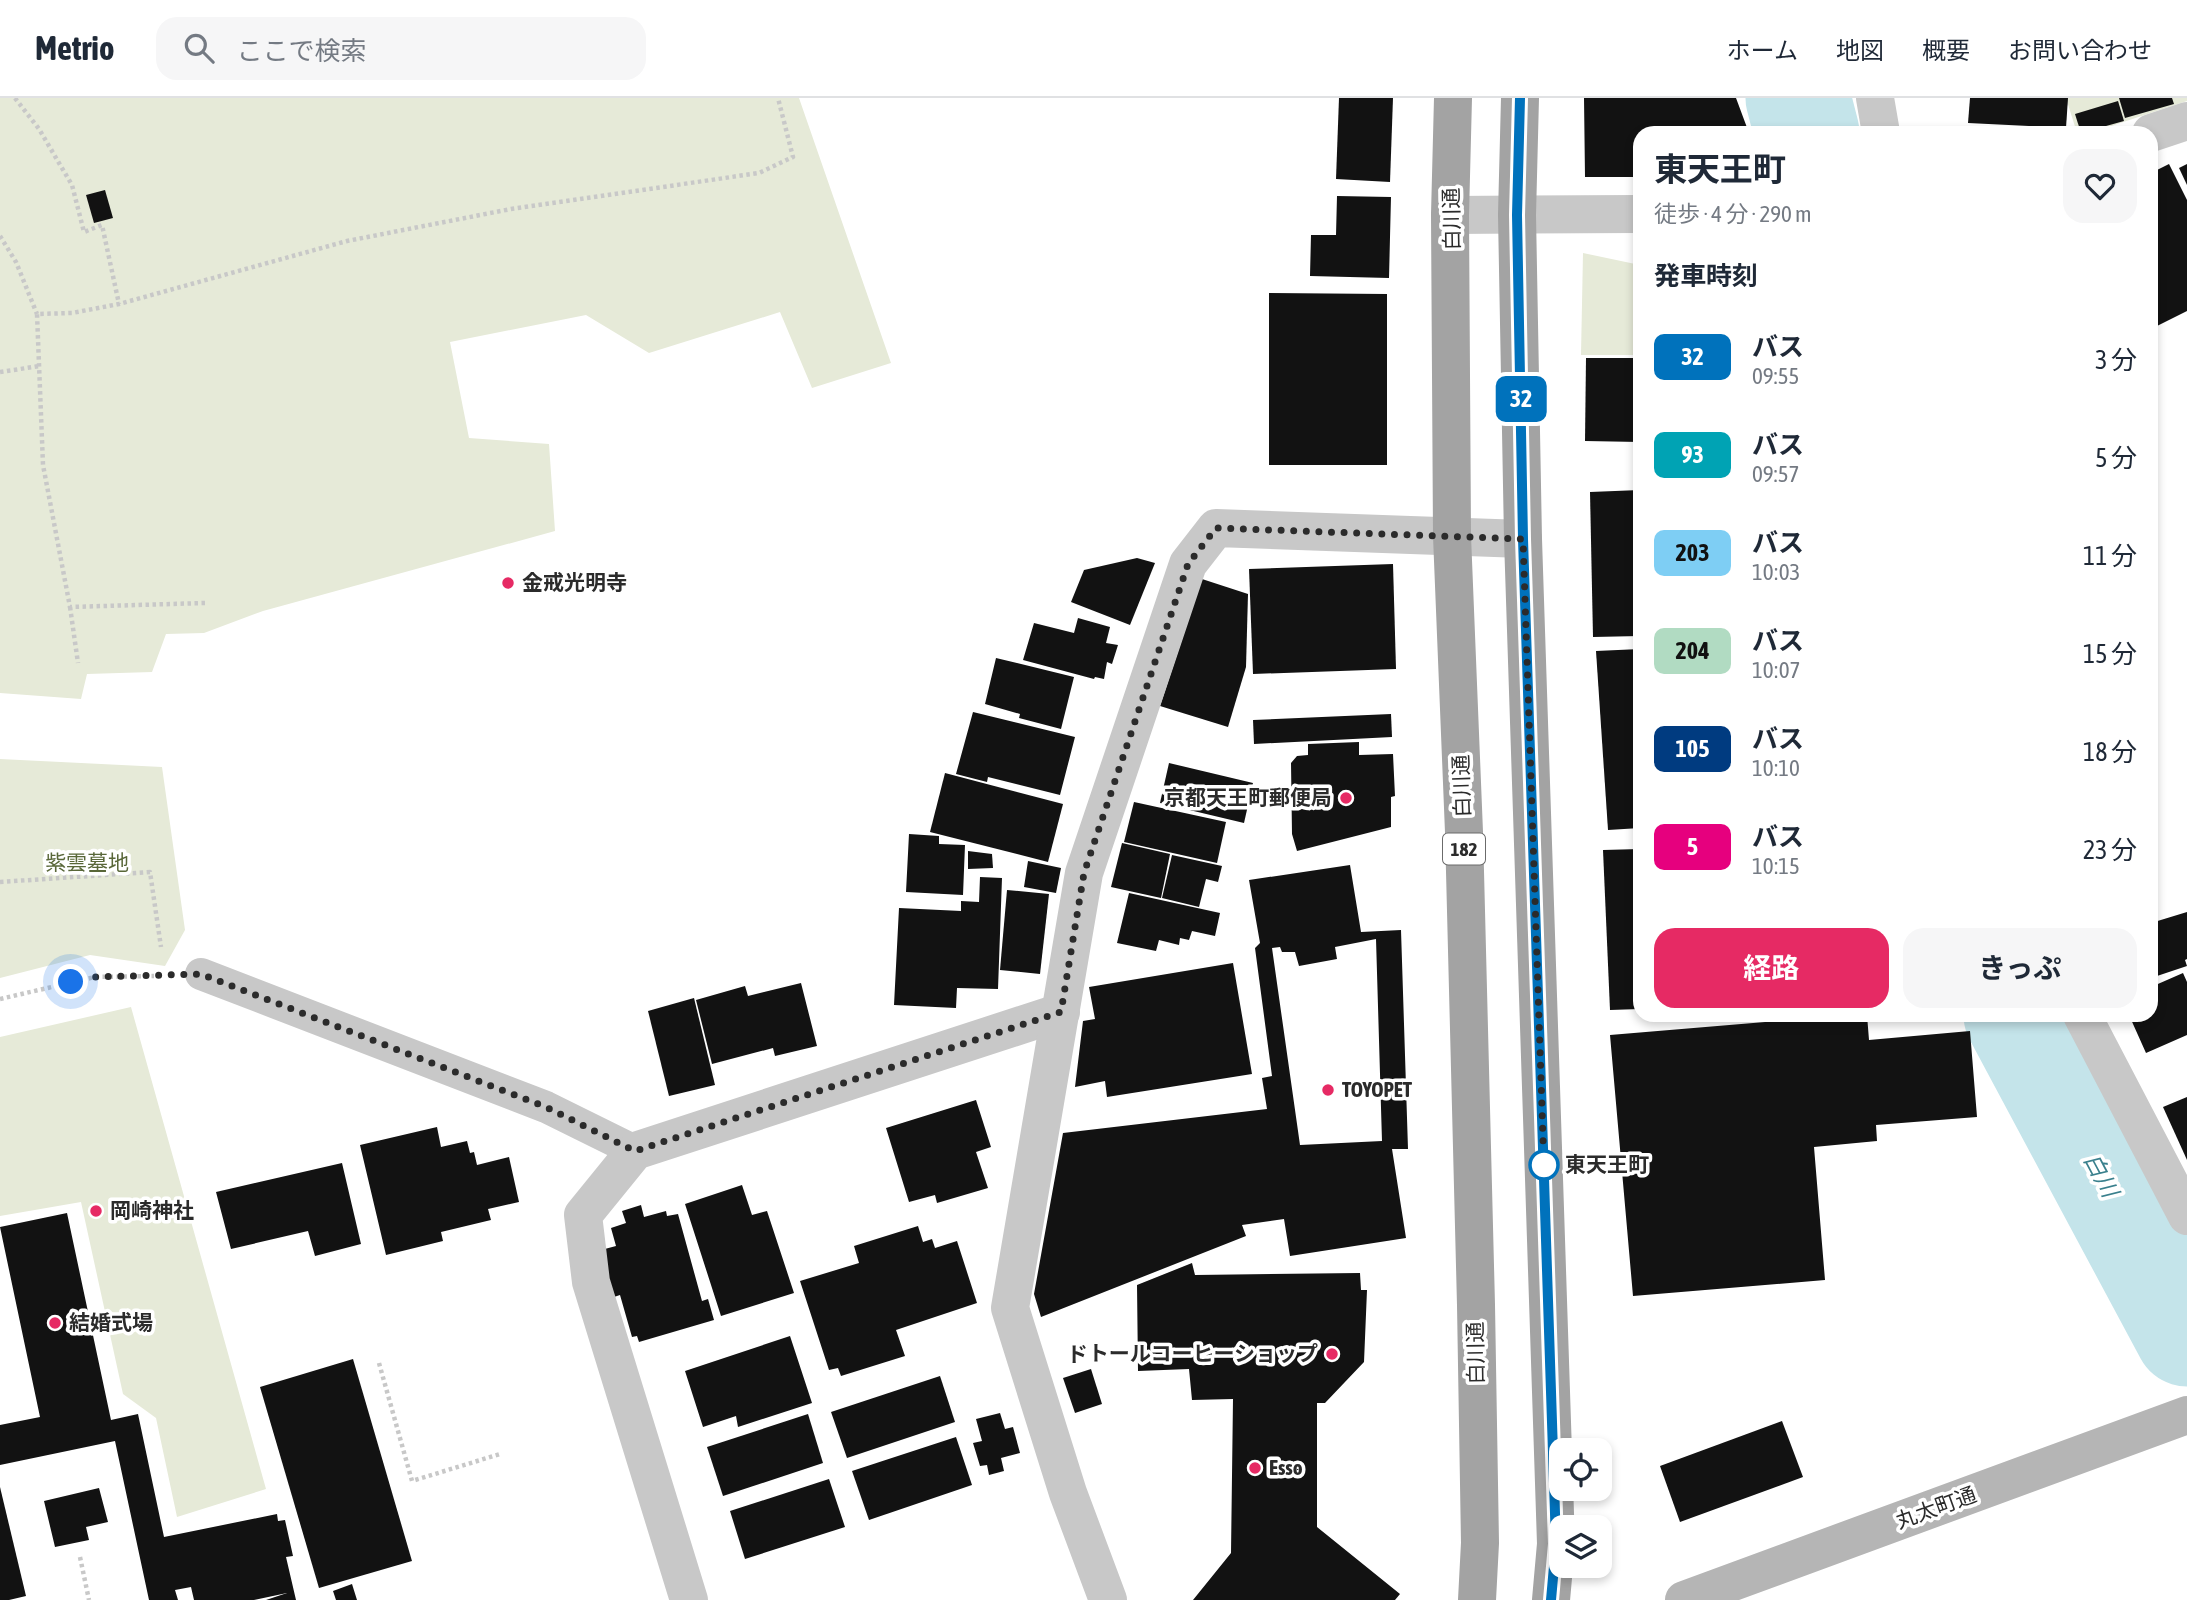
<!DOCTYPE html>
<html lang="ja">
<meta charset="utf-8">
<style>
body{margin:0;font-family:"Asap Condensed","Noto Sans JP",sans-serif;background:#f6f6f7;color:#1f2937;height:100vh;display:flex;flex-direction:column;font-size:26px;white-space:nowrap}
*{box-sizing:border-box;margin:0}
p{font-size:23px;color:#747a83}
.icon{flex:none;width:38px;height:38px;fill:none;stroke:currentColor;stroke-width:2;stroke-linecap:round;stroke-linejoin:round}
.map{position:relative;flex:1;overflow:hidden}
.drawer{position:absolute;left:1633px;top:28px;width:525px;height:896px;display:flex;flex-direction:column;background:#fff;border-radius:21px;box-shadow:0 4px 10px #0003}
.drawer>*{flex:none}
.badge{padding:0 14px;border-radius:10px;font-size:24px;line-height:46px}
.tools{position:absolute;left:1549px;top:1340px;display:grid;gap:14px}
.tools a{display:grid;place-items:center;width:63px;height:63px;border-radius:14px;background:#fff;box-shadow:0 4px 10px #0003;font-size:35px}
.you{position:absolute;width:35px;height:35px;margin:-18px;border:5px solid #fff;border-radius:50%;background:#1a73e8;box-shadow:0 0 0 10px #1a73e833}
.map>.badge{position:absolute;translate:-50% -50%;box-shadow:0 0 0 4px #fff}
h2{padding:0 21px;font-size:26px;line-height:63px}
.round{display:grid;place-items:center;flex:none;width:74px;height:74px;border-radius:21px;background:#f6f6f7}
.overview{display:flex;align-items:center;justify-content:space-between;height:119px;padding:0 21px}
h1{font-size:33px;font-weight:700;line-height:52px}
.action{display:flex;gap:14px;margin-top:auto;padding:14px 21px}
.action a{flex:1;height:80px;border-radius:21px;background:#e62a64;color:#fff;font-size:28px;font-weight:700;line-height:80px;text-align:center}
.action a+a{background:#f6f6f7;color:#1f2937}
ul{padding:0;list-style:none}
li{display:flex;align-items:center;gap:21px;height:98px;padding:0 21px}
li div{flex:1}
li b{display:block;font-size:26px}
li em{font-style:normal}
li .badge{min-width:77px;font-weight:700;text-align:center}
header{display:flex;align-items:center;gap:42px;box-sizing:border-box;height:98px;padding:0 35px;background:#fff;border-bottom:2px solid #e0e1e3}
header strong{font-size:33px}
nav{display:flex;gap:38px;margin-inline-start:auto;font-size:24px}
.search{width:490px;height:63px;background:#f6f6f7;display:flex;align-items:center;gap:18px;box-sizing:border-box;padding:0 24px;border-radius:21px;color:#747a83;font-size:26px}
.map>svg:first-child{display:block}
.green{fill:#e6ead8}
.lines{fill:none;stroke-linecap:round;stroke-linejoin:round}
.river{stroke:#c4e4ea;stroke-width:105}
.building{fill:#121212;fill-rule:evenodd}
.path{stroke:#c8c8c8;stroke-width:4.5;stroke-dasharray:3.5 3.5;stroke-linecap:butt}
.lane{stroke:#c8c8c8;stroke-width:32}
.street{stroke:#c8c8c8;stroke-width:38}
.secondary{stroke:#b5b5b5;stroke-width:38}
.primary{stroke:#a3a3a3;stroke-width:38}
.line-casing{stroke:#fff;stroke-width:16}
.line{stroke:#0072bc;stroke-width:10}
.walk{stroke:#2b2b2b;stroke-width:7;stroke-dasharray:0 12.6}
.poi-dot{fill:#e62a64;stroke:#fff;stroke-width:2.5}
.stop-dot{fill:#fff;stroke:#0072bc;stroke-width:3.5}
.labels{text-anchor:middle;stroke-width:7;stroke-linejoin:round;paint-order:stroke}
.shield{fill:#fff;stroke:#6b6b6b;stroke-width:2}
.shield-label{font-size:19px;font-weight:bold;fill:#2b2b2b}
.street-label{font-size:21px;fill:#2b2b2b;stroke:#fff}
.poi-label{font-size:21px;font-weight:bold;fill:#2b2b2b;stroke:#fff;text-anchor:start}
.park-label{font-size:21px;fill:#596739;stroke:#fff}
.stop-label{font-size:21px;font-weight:bold;fill:#2b2b2b;stroke:#fff;text-anchor:start}
.water-label{font-size:23px;font-style:italic;fill:#3a808d;stroke:#fff}
</style>
<header>
<strong>Metrio</strong>
<div class="search"><svg class="icon" aria-label="search" viewBox="0 0 24 24"><circle cx="10" cy="10" r="6"/><path d="M15 15l6 6"/></svg>ここで検索</div>
<nav><a>ホーム</a><a>地図</a><a>概要</a><a>お問い合わせ</a></nav>
</header>
<div class="map">
<svg width="2187" height="1502" viewBox="0 0 2187 1502">
<rect width="100%" height="100%" fill="#fff"/>
<g class="green">
<polygon points="0,0 799,0 891,265 812,290 780,214 649,255 586,217 450,244 469,340 549,346 555,433 263,513 204,535 166,536 152,574 87,576 81,601 0,595"/>
<polygon points="2066,0 2187,0 2187,3 2090,35 2077,35"/>
<polygon points="1583,155 1640,167 1640,257 1581,257"/>
<polygon points="0,661 162,669 185,832 165,868 90,857 0,880"/>
<polygon points="131,909 266,1391 177,1419 156,1320 123,1296 81,1104 0,1118 0,939"/>
</g>
<g class="lines">
<g class="river">
<polyline points="1798,0 1807,35"/>
<polyline points="2016,917 2187,1236"/>
</g>
</g>
<g class="building">
<polygon points="1339,0 1393,0 1390,84 1336,81"/>
<polygon points="1584,0 1736,0 1749,35 1640,35 1640,79 1585,79"/>
<polygon points="1970,0 2068,0 2066,30 1968,25"/>
<polygon points="2119,0 2172,0 2174,6 2125,20"/>
<polygon points="2118,3 2124,23 2081,35 2075,16"/>
<polygon points="2169,66 2187,102 2187,213 2151,231 2151,75"/>
<polygon points="2187,66 2187,87 2179,70"/>
<polygon points="105,92 113,120 94,125 86,97"/>
<polygon points="1337,98 1391,99 1389,180 1310,178 1311,137 1336,137"/>
<polygon points="1269,195 1387,196 1387,367 1269,367"/>
<polygon points="1586,260 1640,260 1640,344 1585,343"/>
<polygon points="1640,392 1640,538 1593,539 1590,394"/>
<polygon points="1137,460 1155,465 1130,527 1071,504 1084,472"/>
<polygon points="1393,466 1396,571 1253,576 1249,471"/>
<polygon points="1202,481 1248,496 1246,569 1228,629 1160,608"/>
<polygon points="1078,520 1110,529 1106,545 1118,547 1112,566 1107,564 1104,581 1095,579 1094,581 1023,562 1034,525 1074,535"/>
<polygon points="1640,551 1640,730 1608,732 1596,553"/>
<polygon points="996,560 1074,579 1061,631 1019,620 1020,616 985,606"/>
<polygon points="973,614 1075,639 1060,697 988,679 987,684 956,676"/>
<polygon points="1391,616 1392,639 1254,646 1253,622"/>
<polygon points="1359,644 1359,657 1393,656 1395,698 1391,699 1391,729 1297,753 1292,736 1291,665 1297,658 1308,657 1308,646"/>
<polygon points="1169,665 1253,685 1244,725 1160,705"/>
<polygon points="945,675 1063,706 1048,764 930,734"/>
<polygon points="1134,704 1226,724 1217,765 1124,744"/>
<polygon points="909,736 939,738 939,746 965,747 963,797 906,794"/>
<polygon points="1122,745 1170,756 1161,800 1111,789"/>
<polygon points="1640,751 1640,911 1610,912 1603,752"/>
<polygon points="968,753 992,756 993,770 968,771"/>
<polygon points="1172,757 1222,768 1218,784 1206,781 1199,809 1162,800"/>
<polygon points="1028,763 1061,770 1056,795 1024,789"/>
<path d="M1350,767L1361,834L1401,832L1408,1051H1392L1406,1140L1290,1158L1284,1121L1242,1127L1246,1138L1041,1219L1034,1196L1063,1035L1267,1011L1262,980L1272,978L1255,850L1260,845L1249,782ZM1376,841L1382,1043L1300,1047L1272,850L1280,849L1282,854H1295L1299,868L1337,861L1335,849Z"/>
<polygon points="980,779 1002,780 998,891 957,890 956,910 894,907 899,810 961,813 961,803 979,804"/>
<polygon points="1007,792 1049,796 1040,876 1000,872"/>
<polygon points="1129,795 1220,815 1215,838 1192,833 1189,842 1180,840 1179,847 1159,842 1156,853 1117,845"/>
<polygon points="2187,814 2187,861 2185,862 2187,868 2151,880 2151,825"/>
<polygon points="1233,865 1252,976 1107,999 1105,983 1075,989 1083,923 1095,921 1089,889"/>
<polygon points="2183,875 2187,884 2187,937 2146,955 2129,917 2151,917 2151,889"/>
<polygon points="801,885 817,948 775,958 773,950 712,966 696,902 745,888 748,898"/>
<polygon points="694,900 715,987 669,998 648,913"/>
<polygon points="1850,917 1867,917 1869,942 1970,933 1977,1019 1876,1027 1877,1043 1814,1049 1825,1182 1633,1198 1610,937"/>
<polygon points="2187,999 2187,1062 2163,1009"/>
<polygon points="976,1002 991,1049 976,1054 988,1090 937,1105 935,1097 909,1104 886,1030"/>
<polygon points="437,1029 441,1049 467,1043 470,1055 474,1054 477,1067 509,1059 519,1104 488,1111 491,1122 441,1134 443,1143 386,1157 360,1047"/>
<polygon points="342,1065 361,1146 315,1158 308,1133 231,1151 216,1094"/>
<polygon points="742,1087 752,1117 767,1113 794,1195 721,1218 685,1106"/>
<polygon points="641,1107 644,1119 666,1113 667,1118 678,1116 702,1203 708,1201 714,1222 639,1244 637,1238 632,1239 620,1197 614,1199 601,1152 616,1148 611,1130 626,1125 622,1113"/>
<polygon points="67,1115 111,1322 138,1316 164,1439 277,1416 278,1423 285,1422 293,1458 286,1459 296,1502 266,1502 287,1495 254,1502 194,1502 191,1489 175,1492 178,1502 149,1502 115,1343 0,1367 0,1327 40,1319 0,1129"/>
<polygon points="918,1128 923,1144 932,1141 935,1150 957,1143 977,1205 896,1232 905,1258 841,1278 838,1270 829,1272 800,1183 859,1165 854,1148"/>
<polygon points="1192,1165 1195,1177 1360,1175 1361,1192 1367,1192 1364,1264 1325,1305 1317,1305 1317,1429 1400,1496 1395,1502 1193,1502 1231,1455 1233,1301 1192,1302 1189,1271 1138,1273 1137,1187"/>
<polygon points="790,1238 812,1305 738,1329 736,1318 703,1329 685,1273"/>
<polygon points="353,1261 412,1463 319,1490 260,1289"/>
<polygon points="1091,1271 1102,1306 1075,1315 1063,1280"/>
<polygon points="940,1278 955,1324 847,1360 831,1314"/>
<polygon points="1000,1315 1005,1331 1013,1329 1020,1355 1001,1360 1004,1373 989,1377 987,1367 980,1368 973,1345 982,1343 976,1321"/>
<polygon points="808,1316 823,1365 723,1398 707,1349"/>
<polygon points="1782,1323 1803,1379 1680,1424 1660,1368"/>
<polygon points="956,1339 972,1387 869,1422 852,1373"/>
<polygon points="829,1381 845,1429 745,1461 730,1413"/>
<polygon points="0,1389 26,1498 9,1502 0,1502"/>
<polygon points="99,1390 108,1424 86,1429 89,1442 55,1449 44,1403"/>
<polygon points="352,1486 357,1502 336,1502 333,1493"/>
</g>
<g class="lines">
<g class="path">
<polyline points="15,0 39,31 72,87 84,134 102,127 119,206"/>
<polyline points="0,138 16,164 37,216"/>
<polyline points="0,274 40,268"/>
<polyline points="205,505 70,509 43,367 37,216 72,215 119,206 347,143 511,111 759,75 793,59 778,0"/>
<polyline points="70,509 78,565"/>
<polyline points="0,784 150,774 161,849"/>
<polyline points="0,901 95,879 154,878"/>
<polyline points="379,1265 412,1383 500,1356"/>
<polyline points="80,1459 89,1502"/>
</g>
<polyline class="lane" points="201,876 546,1009 635,1053"/>
<g class="street">
<polyline points="1875,0 1881,35"/>
<polyline points="2151,35 2187,23"/>
<polyline points="1450,117 1640,116"/>
<polyline points="2082,917 2187,1118"/>
<polyline points="689,1502 591,1184 583,1117 635,1053 1061,914"/>
<polyline points="1108,1502 1068,1395 1010,1210 1084,775 1188,466 1216,430 1523,441"/>
</g>
<polyline class="secondary" points="1684,1502 2187,1317"/>
<g class="primary">
<polyline points="1453,0 1450,117 1452,438 1464,734 1476,1207 1480,1445 1477,1502"/>
<polyline points="1520,0 1517,117 1523,441 1556,1446 1551,1502"/>
</g>
</g>
<g class="lines">
<g class="line-casing">
<polyline id="line" points="1520,0 1517,117 1523,441 1556,1446 1551,1502"/>
</g>
<use href="#line" class="line"/>
<polyline class="walk" points="71,884 94,879 201,876 546,1009 635,1053 1061,914 1084,775 1188,466 1216,430 1523,441 1544,1071 1544,1067"/>
</g>
<g class="poi-dot">
<circle cx="508" cy="485" r="7"/>
<circle cx="1346" cy="700" r="7"/>
<circle cx="1328" cy="992" r="7"/>
<circle cx="96" cy="1113" r="7"/>
<circle cx="55" cy="1225" r="7"/>
<circle cx="1332" cy="1256" r="7"/>
<circle cx="1255" cy="1370" r="7"/>
</g>
<circle class="stop-dot" cx="1544" cy="1067" r="14"/>
<g class="labels">
<rect class="shield" x="1443" y="735.5" width="42" height="31" rx="5"/>
<g class="shield-label">
<text x="1464" y="758">182</text>
</g>
<g class="street-label">
<text transform="translate(1452 121) rotate(-91)" y="7">白川通</text>
<text transform="translate(1462 688) rotate(-92)" y="7">白川通</text>
<text transform="translate(1476 1255) rotate(-91)" y="7">白川通</text>
<text transform="translate(1936 1410) rotate(-20)" y="7">丸太町通</text>
</g>
<g class="poi-label">
<text x="522" y="492">金戒光明寺</text>
<text x="1332" y="707" text-anchor="end">京都天王町郵便局</text>
<text x="1342" y="999">TOYOPET</text>
<text x="110" y="1120">岡崎神社</text>
<text x="69" y="1232">結婚式場</text>
<text x="1318" y="1263" text-anchor="end">ドトールコーヒーショップ</text>
<text x="1269" y="1377">Esso</text>
</g>
<g class="park-label">
<text x="87" y="772">紫雲墓地</text>
</g>
<g class="stop-label">
<text x="1565" y="1074">東天王町</text>
</g>
<g class="water-label">
<text transform="translate(2101 1077) rotate(62)" y="8">白川</text>
</g>
</g>
</svg>
<div class="tools">
<a><svg class="icon" aria-label="locate" viewBox="0 0 24 24"><circle cx="12" cy="12" r="6"/><path d="M12 2v4M12 18v4M2 12h4M18 12h4"/></svg></a>
<a><svg class="icon" aria-label="layers" viewBox="0 0 24 24"><path d="M12 4l9 5-9 5-9-5zM3 14l9 5 9-5"/></svg></a>
</div>
<div class="you" style="left:71px;top:884px"></div>
<b class="badge" style="left:1521px;top:301px;background:#0072bc;color:#fff">32</b>
<section class="drawer">
<div class="overview"><div><h1>東天王町</h1><p>徒歩 · 4 分 · 290 m</p></div><a class="round"><svg class="icon" aria-label="heart" viewBox="0 0 24 24"><path d="M12 20l-8-8c-3-5 5-10 8-4 3-6 11-1 8 4z"/></svg></a></div>
<h2>発車時刻</h2>
<ul>
<li><span class="badge" style="background:#0072bc;color:#fff">32</span><div><b>バス</b><p>09:55</p></div><em>3 分</em></li>
<li><span class="badge" style="background:#00a3b4;color:#fff">93</span><div><b>バス</b><p>09:57</p></div><em>5 分</em></li>
<li><span class="badge" style="background:#7ecef4;color:#111">203</span><div><b>バス</b><p>10:03</p></div><em>11 分</em></li>
<li><span class="badge" style="background:#b1dbc2;color:#111">204</span><div><b>バス</b><p>10:07</p></div><em>15 分</em></li>
<li><span class="badge" style="background:#003b80;color:#fff">105</span><div><b>バス</b><p>10:10</p></div><em>18 分</em></li>
<li><span class="badge" style="background:#e6007e;color:#fff">5</span><div><b>バス</b><p>10:15</p></div><em>23 分</em></li>
</ul>
<div class="action"><a>経路</a><a>きっぷ</a></div>
</section>
</div>
